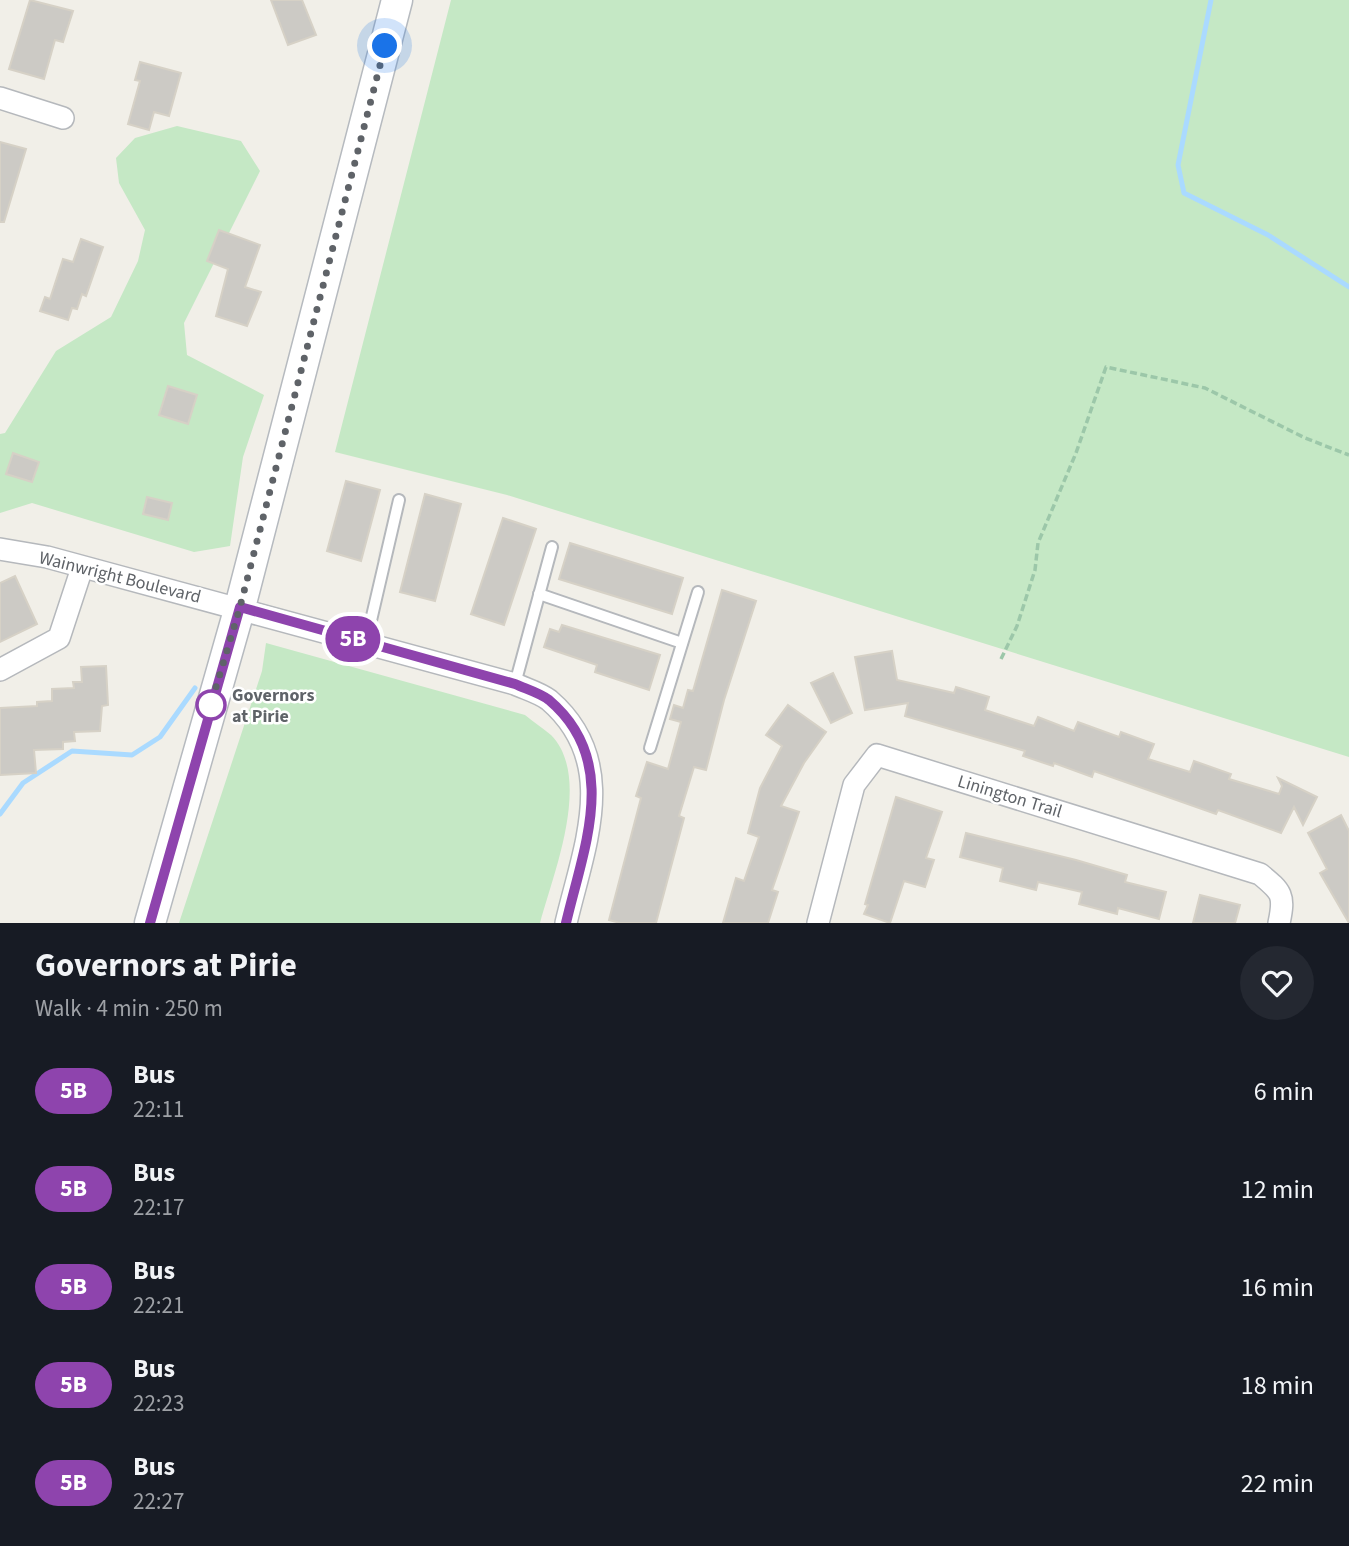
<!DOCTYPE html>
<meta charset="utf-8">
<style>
body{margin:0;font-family:"Source Sans 3",sans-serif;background:#242831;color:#f1f3f6;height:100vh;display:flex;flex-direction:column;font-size:26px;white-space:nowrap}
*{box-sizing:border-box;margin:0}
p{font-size:23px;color:#9ea1a6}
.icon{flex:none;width:38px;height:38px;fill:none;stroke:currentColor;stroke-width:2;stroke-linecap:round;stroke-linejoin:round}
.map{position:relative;height:923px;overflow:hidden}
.panel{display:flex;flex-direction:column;background:#171b24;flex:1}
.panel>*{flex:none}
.badge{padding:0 14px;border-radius:23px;font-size:24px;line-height:46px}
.you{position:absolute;width:35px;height:35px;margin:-18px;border:5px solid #fff;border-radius:50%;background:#1a73e8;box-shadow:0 0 0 10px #1a73e833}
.map>.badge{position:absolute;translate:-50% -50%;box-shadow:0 0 0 4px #fff}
.round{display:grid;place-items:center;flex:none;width:74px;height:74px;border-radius:37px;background:#242831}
.headline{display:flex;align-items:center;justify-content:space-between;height:119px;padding:0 35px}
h1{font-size:33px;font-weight:700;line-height:52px}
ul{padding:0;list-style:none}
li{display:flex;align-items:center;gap:21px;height:98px;padding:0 35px}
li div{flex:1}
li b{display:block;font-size:26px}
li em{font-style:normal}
li .badge{min-width:77px;font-weight:700;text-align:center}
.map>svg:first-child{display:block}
.green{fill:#c5e8c5}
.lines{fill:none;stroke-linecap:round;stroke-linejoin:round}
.stream{stroke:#aadaff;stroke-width:5}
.building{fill:#cccac5;stroke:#d6d1c6;stroke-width:2}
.lane-casing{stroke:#b5b8bc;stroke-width:14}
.street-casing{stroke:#b5b8bc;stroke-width:24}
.secondary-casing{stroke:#b6babf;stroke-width:33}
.path{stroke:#9cc7a9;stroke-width:3.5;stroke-dasharray:7 3.5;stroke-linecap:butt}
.lane{stroke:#fff;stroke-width:10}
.street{stroke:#fff;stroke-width:21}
.secondary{stroke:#fff;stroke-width:30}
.line-casing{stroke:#fff;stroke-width:16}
.line{stroke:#8e44ad;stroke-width:10}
.walk{stroke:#5f6368;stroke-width:7;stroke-dasharray:0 12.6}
.stop-dot{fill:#fff;stroke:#8e44ad;stroke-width:3.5}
.labels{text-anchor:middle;stroke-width:5;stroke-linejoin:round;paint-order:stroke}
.street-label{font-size:18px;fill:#5f6368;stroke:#fff}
.stop-label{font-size:18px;font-weight:bold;fill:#5f6368;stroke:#fff;text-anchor:start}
</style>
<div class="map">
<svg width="1349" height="923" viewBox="0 0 1349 923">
<rect width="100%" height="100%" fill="#f1efe8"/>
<g class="green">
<polygon points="451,0 1349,0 1349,757 507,495 335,452"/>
<polygon points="177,126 241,141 260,171 184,323 187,355 264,395 243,457 230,546 194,552 32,503 0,513 0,434 5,433 56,351 111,317 138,261 145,230 119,183 116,158 135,138"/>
<path d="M266,643L525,715C533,722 543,728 551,735C593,778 553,874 540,923H179L262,671Z"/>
</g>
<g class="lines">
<g class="stream">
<polyline points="1211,0 1178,165 1184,193 1268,235 1349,287"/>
<polyline points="0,814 23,783 72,751 132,755 160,737 195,688"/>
</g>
</g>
<g class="building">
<polygon points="30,0 73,11 63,42 55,40 44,79 9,69"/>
<polygon points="271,0 302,0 316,35 288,45"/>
<polygon points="140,62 181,73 169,116 154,112 149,130 128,124 140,81 135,80"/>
<polygon points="0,142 26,149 4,222 0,222"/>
<polygon points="219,230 260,245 245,287 261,292 247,326 216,316 228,269 207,261"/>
<polygon points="81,239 103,247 86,296 82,294 77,309 72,308 68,320 40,311 45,297 50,299 63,259 73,262"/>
<polygon points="168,386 197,395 188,424 159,415"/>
<polygon points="13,453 39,462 32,482 6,474"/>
<polygon points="346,481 380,490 361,561 327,551"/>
<polygon points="425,494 461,504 435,601 400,592"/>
<polygon points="147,497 172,503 168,520 143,514"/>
<polygon points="503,518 536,529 504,625 471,614"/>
<polygon points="570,543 683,578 672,614 559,579"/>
<polygon points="15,576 37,624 0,642 0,583"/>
<polygon points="722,590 756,601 724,700 706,770 694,767 679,816 684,818 656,923 620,923 609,920 641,798 636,796 647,762 668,769 681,722 670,719 674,705 683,708 688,690 693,691"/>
<polygon points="562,625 660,655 649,690 595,672 597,665 544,647 550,629 559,632"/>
<polygon points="892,651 897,680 954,693 956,687 989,697 985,710 1034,726 1038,717 1074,731 1078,722 1119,737 1121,732 1154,744 1148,759 1190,772 1194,761 1231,774 1229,779 1279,794 1282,786 1278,778 1317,797 1303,825 1294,807 1281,833 1218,810 1216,814 1094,771 1092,777 1054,763 1053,766 1023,756 1025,751 905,716 908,703 865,710 855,657"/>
<polygon points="106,666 108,705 102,706 100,731 74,732 75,741 63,742 63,749 34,750 36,773 0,775 0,708 37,706 37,702 52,701 52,689 74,688 73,682 82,682 81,667"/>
<polygon points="833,673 852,713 831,723 811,683"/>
<polygon points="788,705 826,732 804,763 781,806 799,812 772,890 778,892 768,923 723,923 736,878 744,881 759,837 748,833 760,788 782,746 766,735"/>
<polygon points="896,797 942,812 926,858 934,860 925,887 904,881 890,923 864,914 868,905 865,904"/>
<polygon points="1341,815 1349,831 1349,923 1320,873 1327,869 1308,833"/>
<polygon points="966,833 1076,860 1127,875 1125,882 1166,892 1159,919 1118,908 1117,914 1079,904 1082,892 1038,882 1036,890 1000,881 1003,868 960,857"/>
<polygon points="1200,895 1240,905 1235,923 1193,923"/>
</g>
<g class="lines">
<g class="lane-casing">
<g id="lane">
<polyline points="539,594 682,643"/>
<polyline points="366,642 399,500"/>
<polyline points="515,684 552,547"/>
<polyline points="650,748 698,592"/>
</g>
</g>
<g class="street-casing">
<g id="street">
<polyline points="0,98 63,118"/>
<path d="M0,549L47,557L515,684C526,689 540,693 549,700C621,762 584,846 566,923"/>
<polyline points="0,670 59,638 82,568"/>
<path d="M818,923L854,785L877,755L1260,874C1282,892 1285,895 1279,923"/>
</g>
</g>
<g class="secondary-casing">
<polyline id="secondary" points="150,923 240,607 397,0"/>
</g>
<polyline class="path" points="1001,659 1017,626 1035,570 1038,543 1076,453 1106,367 1205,388 1305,438 1349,455"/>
<use href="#lane" class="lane"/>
<use href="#street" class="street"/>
<use href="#secondary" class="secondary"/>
</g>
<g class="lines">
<g class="line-casing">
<path id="line" d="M150,923L240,607L515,684C526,689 540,693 549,700C621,761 584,846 566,923"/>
</g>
<use href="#line" class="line"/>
<polyline class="walk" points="211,705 208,714 240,607 385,46"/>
</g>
<circle class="stop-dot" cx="211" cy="705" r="14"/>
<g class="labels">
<g class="street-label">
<text transform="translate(120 577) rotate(14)" y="6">Wainwright Boulevard</text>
<text transform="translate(1010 796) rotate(17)" y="6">Linington Trail</text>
</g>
<g class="stop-label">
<text x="232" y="701">Governors<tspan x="232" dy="21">at Pirie</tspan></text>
</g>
</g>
</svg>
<div class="you" style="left:385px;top:46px"></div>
<b class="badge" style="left:353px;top:639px;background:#8e44ad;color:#fff">5B</b>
</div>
<section class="panel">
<div class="headline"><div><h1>Governors at Pirie</h1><p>Walk · 4 min · 250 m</p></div><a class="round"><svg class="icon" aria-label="heart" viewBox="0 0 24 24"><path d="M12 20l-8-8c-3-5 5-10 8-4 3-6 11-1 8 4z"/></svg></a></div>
<ul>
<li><span class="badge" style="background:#8e44ad;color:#fff">5B</span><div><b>Bus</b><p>22:11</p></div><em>6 min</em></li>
<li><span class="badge" style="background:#8e44ad;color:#fff">5B</span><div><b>Bus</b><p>22:17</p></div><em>12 min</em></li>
<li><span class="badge" style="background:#8e44ad;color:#fff">5B</span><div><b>Bus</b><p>22:21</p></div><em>16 min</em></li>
<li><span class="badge" style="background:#8e44ad;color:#fff">5B</span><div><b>Bus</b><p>22:23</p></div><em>18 min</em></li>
<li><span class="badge" style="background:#8e44ad;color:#fff">5B</span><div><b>Bus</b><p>22:27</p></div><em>22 min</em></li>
</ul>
</section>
